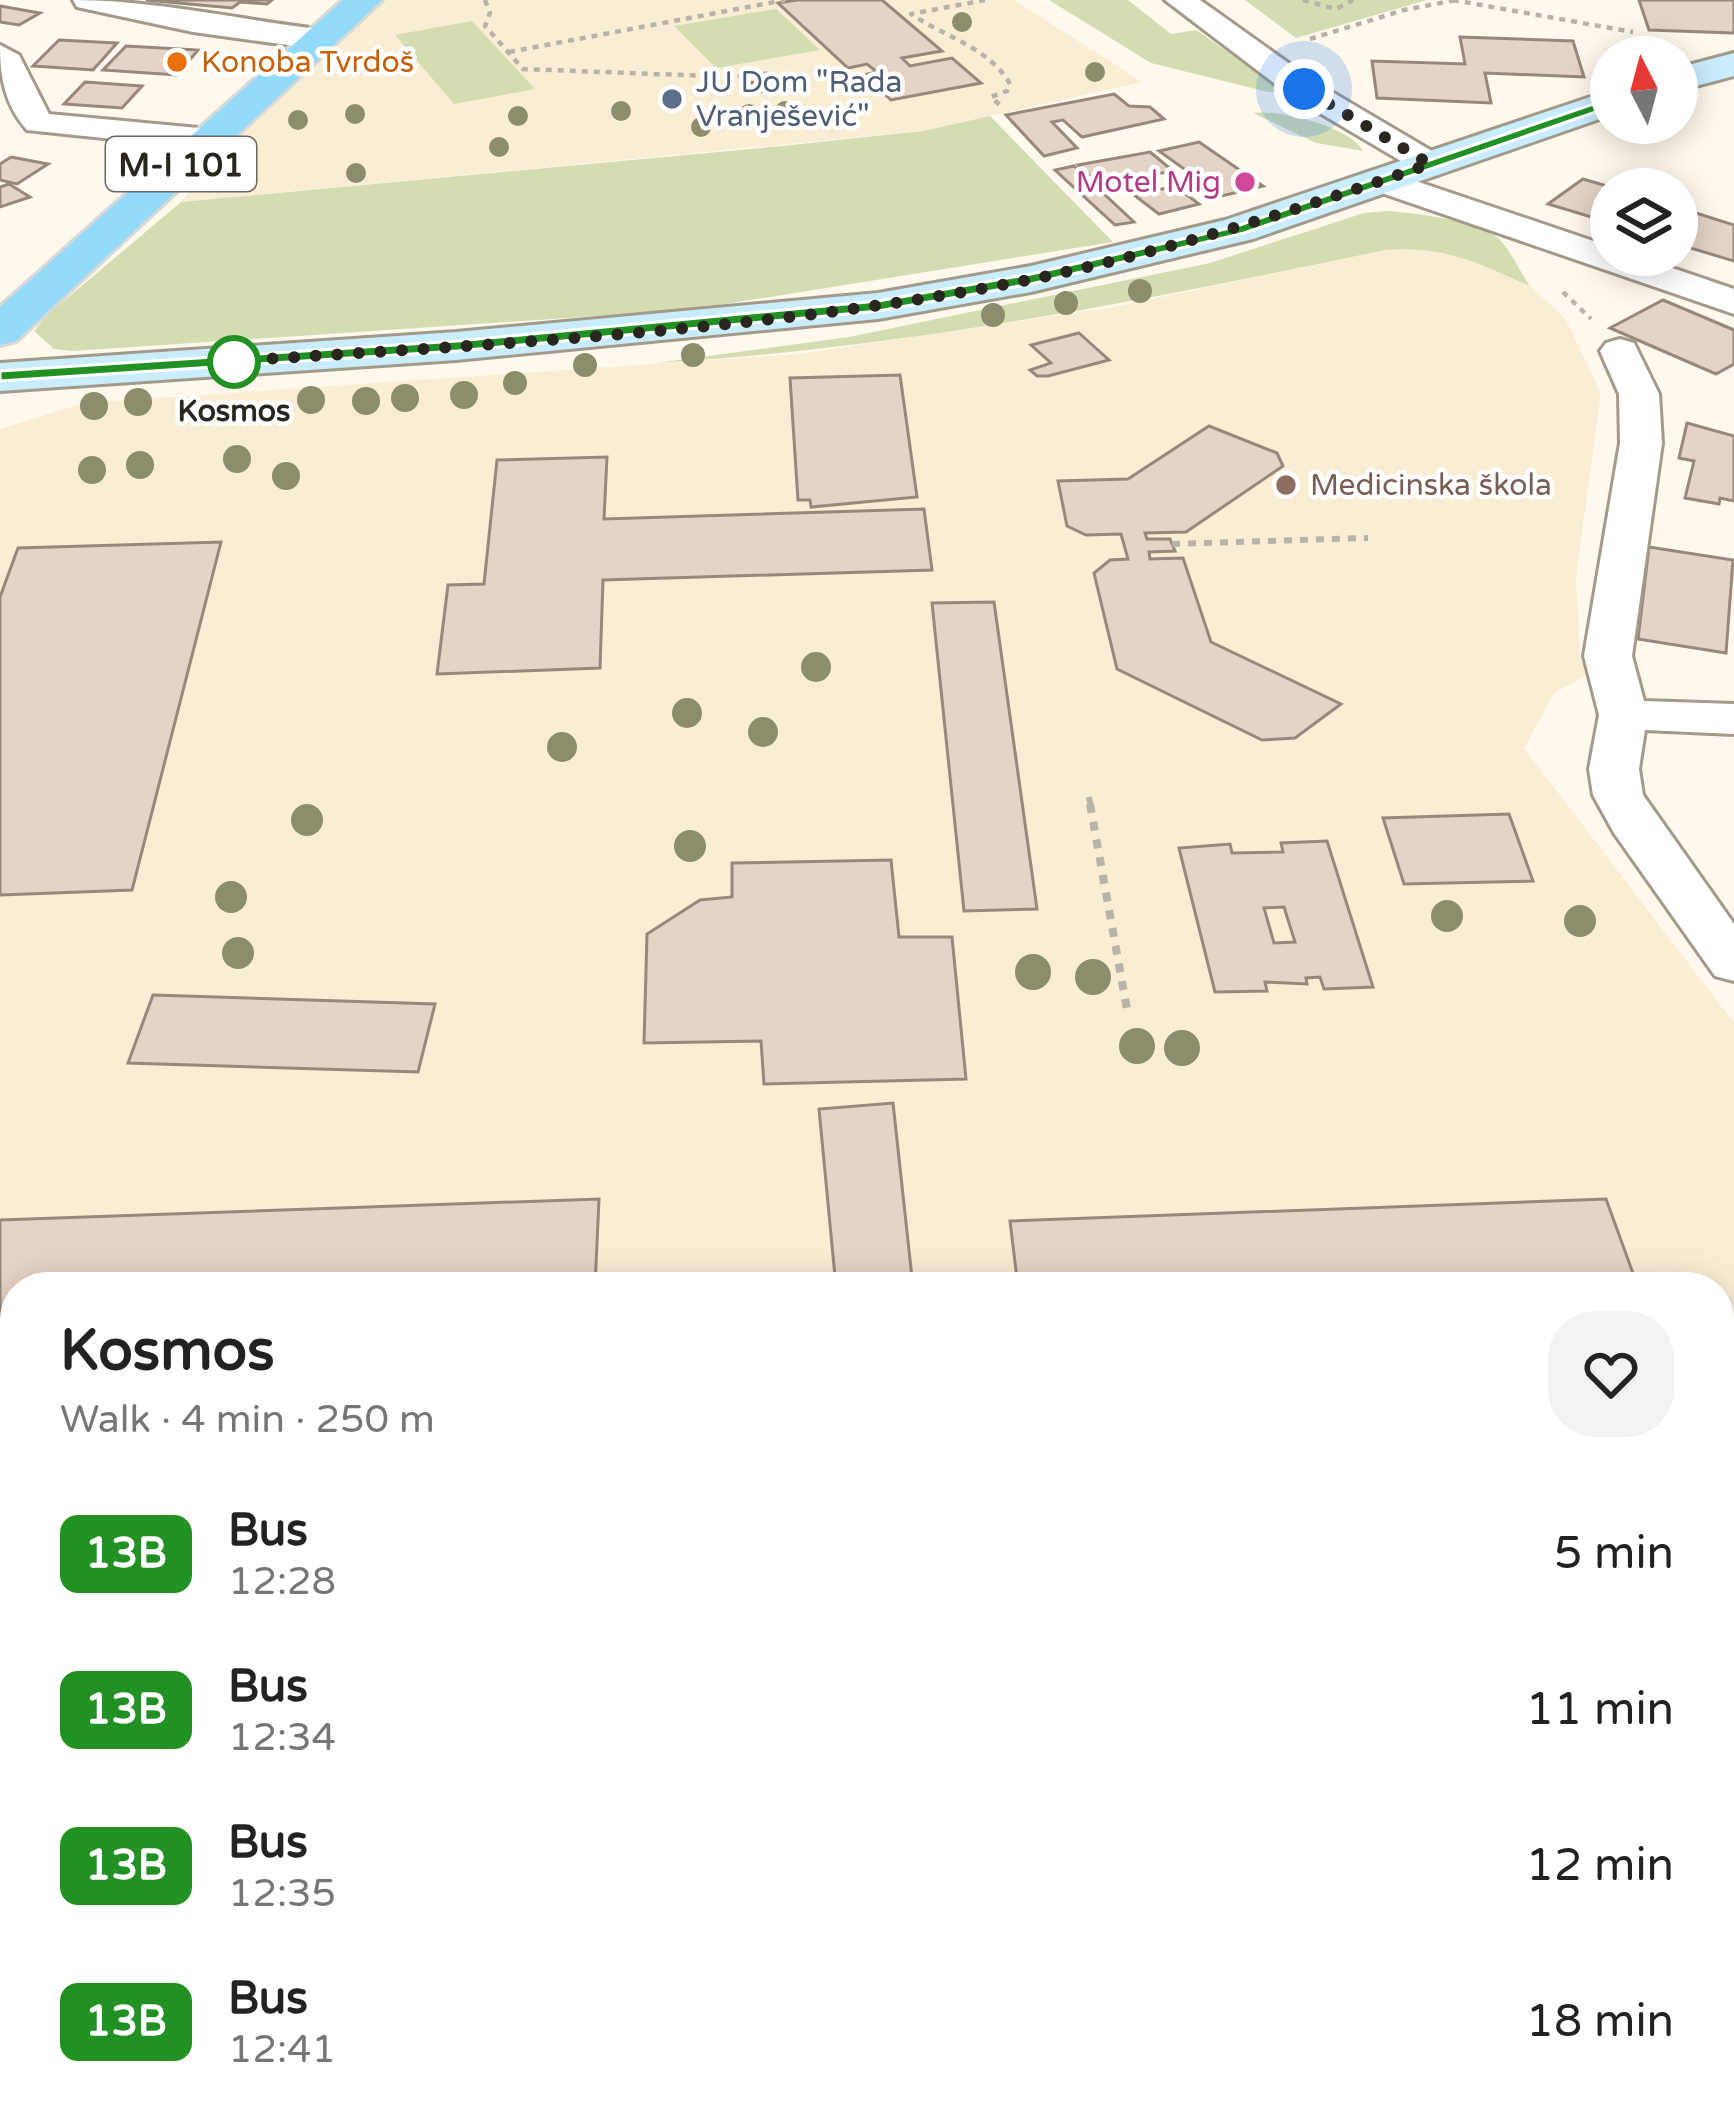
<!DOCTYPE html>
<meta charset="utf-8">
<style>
body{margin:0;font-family:"Varela Round",sans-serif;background:#f2f2f2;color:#222;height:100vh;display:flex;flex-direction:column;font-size:45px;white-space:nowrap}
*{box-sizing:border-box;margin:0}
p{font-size:39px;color:#767676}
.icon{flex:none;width:66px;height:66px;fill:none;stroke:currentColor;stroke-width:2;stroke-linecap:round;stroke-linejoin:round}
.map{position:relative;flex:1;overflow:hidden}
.panel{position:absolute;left:0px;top:1272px;width:1734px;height:855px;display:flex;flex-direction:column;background:#fff;border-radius:48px 48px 0 0;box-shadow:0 6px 30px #0003}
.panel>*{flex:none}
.badge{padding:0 24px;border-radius:18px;font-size:42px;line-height:78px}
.needle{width:78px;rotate:354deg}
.tools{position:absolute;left:1590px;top:36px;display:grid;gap:24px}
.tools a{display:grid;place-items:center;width:108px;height:108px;border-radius:50%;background:#fff;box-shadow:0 6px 30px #0003;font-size:60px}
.you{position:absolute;width:60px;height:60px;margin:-30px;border:9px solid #fff;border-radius:50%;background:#1a73e8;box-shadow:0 0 0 18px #1a73e833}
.map>.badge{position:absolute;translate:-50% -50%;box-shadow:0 0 0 6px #fff}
.round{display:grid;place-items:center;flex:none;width:126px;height:126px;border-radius:48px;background:#f2f2f2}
.head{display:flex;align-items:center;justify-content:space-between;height:204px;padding:0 60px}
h1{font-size:57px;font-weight:800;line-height:90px}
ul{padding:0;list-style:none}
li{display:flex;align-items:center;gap:36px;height:156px;padding:0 60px}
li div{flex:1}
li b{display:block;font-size:45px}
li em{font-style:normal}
li .badge{min-width:132px;font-weight:700;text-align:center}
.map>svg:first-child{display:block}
.built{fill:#f9edd3;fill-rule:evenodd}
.green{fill:#d4ddb2}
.building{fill:#e5d4c6;stroke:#98877b;stroke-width:3;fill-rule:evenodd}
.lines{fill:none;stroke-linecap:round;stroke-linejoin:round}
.street-casing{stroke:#a39b89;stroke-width:6}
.secondary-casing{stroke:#a39b89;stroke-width:6}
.primary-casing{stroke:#d8d8d7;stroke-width:6}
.path-far2{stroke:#b8b3a9;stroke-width:4.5;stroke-dasharray:6 6;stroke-linecap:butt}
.path-far1{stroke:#b8b3a9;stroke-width:6;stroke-dasharray:8 8;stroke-linecap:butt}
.path{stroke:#b8b3a9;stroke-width:8;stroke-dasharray:9 9;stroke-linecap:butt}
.street{fill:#fff;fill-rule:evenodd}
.secondary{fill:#caedfd;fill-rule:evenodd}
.primary{fill:#94dafa;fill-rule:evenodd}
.tree{fill:#8b8d6b}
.line{fill:#229124;stroke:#fff;stroke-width:3}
.walk{stroke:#29261f;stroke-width:12;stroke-dasharray:0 21.6}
.food-dot{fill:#e8710a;stroke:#fff;stroke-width:4.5}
.service-dot{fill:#5c6f8a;stroke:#fff;stroke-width:4.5}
.hotel-dot{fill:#d1479c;stroke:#fff;stroke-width:4.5}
.stop-dot{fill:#fff;stroke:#229124;stroke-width:6}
.education-dot{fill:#8d6e63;stroke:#fff;stroke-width:4.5}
.labels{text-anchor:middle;stroke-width:9;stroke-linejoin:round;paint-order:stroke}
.far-food-label{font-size:30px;fill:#c56008;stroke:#fff;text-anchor:start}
.far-service-label{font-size:30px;fill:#4e5e75;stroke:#fff;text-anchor:start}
.far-hotel-label{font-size:30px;fill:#b23c85;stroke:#fff;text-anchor:end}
.far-stop-label{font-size:30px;font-weight:bold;fill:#29261f;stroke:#fff}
.far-education-label{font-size:30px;fill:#785e54;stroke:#fff;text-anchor:start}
.shield{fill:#fff;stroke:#696762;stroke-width:3}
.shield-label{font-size:33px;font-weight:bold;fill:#29261f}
</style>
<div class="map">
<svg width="1734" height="2125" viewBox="0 0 1734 2125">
<rect width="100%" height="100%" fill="#fef8ed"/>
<g class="built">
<polygon points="382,0 1014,0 1142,82 923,131 181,202 217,159"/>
<path d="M1425,247L1473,260L1530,286L1565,318L1601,393L1576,577L1580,654L1587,675L1554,693L1524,748L1734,1023V2125H0V429L84,403L799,354L1114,307L1385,250ZM15,1287H1719V2112H15Z"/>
</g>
<g class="green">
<polygon points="1049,0 1128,0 1171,34 1196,30 1285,91 1268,92 1151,63"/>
<polygon points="1245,0 1427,0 1296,38"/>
<polygon points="776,9 820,50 716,68 674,26"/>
<polygon points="472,21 535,89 454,104 395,35"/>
<path d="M1253,113C1280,109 1350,127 1363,151L1316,143Z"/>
<polygon points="990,116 1113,242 688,310 72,351 54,349 34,331 46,316 181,202 782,146 923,131"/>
<path d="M1386,211C1411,212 1478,221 1498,238C1511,250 1520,272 1530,286C1478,263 1443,245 1385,250C1143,301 903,348 656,363L849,337L1210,263L1364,213Z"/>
</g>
<g class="building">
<polygon points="146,0 272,0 267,4 240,2 232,8"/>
<polygon points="797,0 882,0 942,51 902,58 910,66 952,58 981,83 891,100 863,75 877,72 867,64 848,68 778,3"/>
<polygon points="1639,0 1734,0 1734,33 1649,30"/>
<polygon points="0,6 40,13 19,25 0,22"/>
<polygon points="1460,37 1573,41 1584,77 1485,73 1491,103 1377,98 1372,61 1465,64"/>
<polygon points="59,40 117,43 93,70 33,66"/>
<polygon points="126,46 198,50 177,75 103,70"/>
<polygon points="784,77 794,85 759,92 749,83"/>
<polygon points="85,82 142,86 122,108 64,104"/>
<polygon points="1114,94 1129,106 1150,107 1164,119 1082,137 1063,120 1052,122 1077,148 1044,156 1006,115"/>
<polygon points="1199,142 1263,186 1222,196 1159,151"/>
<polygon points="1150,152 1173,171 1100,185 1078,165"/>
<polygon points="11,157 48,164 17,184 0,180 0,164"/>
<polygon points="1074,166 1134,222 1115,225 1055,170"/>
<polygon points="1583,179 1617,189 1611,189 1611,223 1548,204"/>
<polygon points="9,184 30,197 0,207 0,187"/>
<polygon points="1175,186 1199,204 1159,214 1134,195"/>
<polygon points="1677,207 1734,225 1734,261 1677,244"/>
<polygon points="1663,300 1734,330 1734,364 1716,374 1610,328"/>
<polygon points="1079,333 1109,360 1048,376 1037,376 1030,370 1051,363 1031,345"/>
<polygon points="900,375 917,497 811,507 810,500 798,500 790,378"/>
<polygon points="1687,423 1734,436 1734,501 1720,498 1719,504 1685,498 1694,461 1679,458"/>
<polygon points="1209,426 1277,453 1283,466 1186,532 1145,533 1147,539 1170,539 1175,551 1149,552 1150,559 1183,558 1211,642 1341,704 1295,738 1262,740 1117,669 1094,573 1110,560 1128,559 1121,534 1086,535 1067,526 1058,481 1128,479"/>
<polygon points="607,457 604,519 924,509 932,570 603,580 600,668 437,674 448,585 484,584 497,460"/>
<polygon points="221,542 132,890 0,895 0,597 18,548"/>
<polygon points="1649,547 1733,560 1726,653 1638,639"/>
<polygon points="994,602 1037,909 964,911 932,603"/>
<polygon points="1509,814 1533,881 1404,884 1383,818"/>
<path d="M1327,841L1373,987L1324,989L1320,977L1306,978L1307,984L1265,982L1267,991L1215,992L1179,848L1230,844L1232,853L1283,852L1281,843ZM1284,907L1295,942L1274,943L1264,908Z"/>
<polygon points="891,860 899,937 952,937 966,1079 764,1084 761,1041 644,1043 647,934 700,900 732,897 732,863"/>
<polygon points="153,995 435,1004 418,1072 128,1063"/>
<polygon points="893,1103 913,1287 836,1287 819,1109"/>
<polygon points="599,1199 595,1287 15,1287 15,1404 0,1405 0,1220"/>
<polygon points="1606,1199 1638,1287 1018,1287 1010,1221"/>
<polygon points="15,1556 15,1944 0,1945 0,1557"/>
<polygon points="1719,1619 1734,1619 1734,2125 951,2125 950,2112 1719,2112"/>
</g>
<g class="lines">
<g class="street-casing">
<g id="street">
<path d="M73,0C154,0 236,19 317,29L333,39L317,49L193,32L77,7Z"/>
<polygon points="1165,0 1200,0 1315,82 1442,157 1447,164 1442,171 1418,171 1291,96"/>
<path d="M0,45L19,55L49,114L209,129L221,132L226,139L221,146L209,149L27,130C5,105 0,78 0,45Z"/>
<polygon points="1383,170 1611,247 1611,255 1634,255 1734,289 1734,314 1370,189 1365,181 1370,173"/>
<polygon points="1620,339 1634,343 1659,394 1662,443 1632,656 1644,701 1734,704 1734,734 1645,730 1639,769 1643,795 1734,924 1734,981 1715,976 1614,833 1593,795 1589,769 1599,715 1584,656 1620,443 1619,394 1600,351 1606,343"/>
</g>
</g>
<g class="secondary-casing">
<g id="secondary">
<polygon points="1734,53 1734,76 1677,91 1677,68"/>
<polygon points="1611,90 1611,115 1253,239 1031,292 878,319 456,360 0,391 0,363 456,332 878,293 1031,266 1225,220"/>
</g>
</g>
<g class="primary-casing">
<polygon id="primary" points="343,0 382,0 16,341 0,345 0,307"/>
</g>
<g class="path-far2">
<polyline points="485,0 490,13 485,26 523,69 736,77 772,73"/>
<path d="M985,0L911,14C943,36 990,48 1010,84L1007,91L991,97L1001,106"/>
<polyline points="1303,0 1336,9 1353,0"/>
<polyline points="1453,0 1633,32"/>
<polyline points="1310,39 1404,10 1456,0"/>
<polyline points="509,52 785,0"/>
<polyline points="1563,292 1591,319"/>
</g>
<g class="path-far1">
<polyline points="1172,544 1368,538"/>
<polyline points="1089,797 1091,807"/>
</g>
<polyline class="path" points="1090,804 1128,1015"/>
<use href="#street" class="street"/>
<use href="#secondary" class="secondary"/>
<use href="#primary" class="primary"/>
</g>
<g class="tree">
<circle cx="962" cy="22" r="10"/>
<circle cx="1095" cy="72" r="10"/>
<circle cx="621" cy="111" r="10"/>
<circle cx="785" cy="111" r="10"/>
<circle cx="355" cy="114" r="10"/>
<circle cx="749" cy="114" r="10"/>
<circle cx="518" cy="116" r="10"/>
<circle cx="298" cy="120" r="10"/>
<circle cx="701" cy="127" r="10"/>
<circle cx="499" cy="147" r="10"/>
<circle cx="356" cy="173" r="10"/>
<circle cx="1140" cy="291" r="12"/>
<circle cx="1066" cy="303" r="12"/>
<circle cx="993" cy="315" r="12"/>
<circle cx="693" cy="355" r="12"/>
<circle cx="585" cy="365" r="12"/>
<circle cx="515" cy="383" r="12"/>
<circle cx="464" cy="395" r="14"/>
<circle cx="405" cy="398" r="14"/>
<circle cx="311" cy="400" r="14"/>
<circle cx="366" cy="401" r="14"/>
<circle cx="138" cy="402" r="14"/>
<circle cx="94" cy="406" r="14"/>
<circle cx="237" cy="459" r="14"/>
<circle cx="140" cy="465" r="14"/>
<circle cx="92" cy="470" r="14"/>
<circle cx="286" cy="476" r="14"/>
<circle cx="816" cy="667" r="15"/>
<circle cx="687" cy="713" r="15"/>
<circle cx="763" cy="732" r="15"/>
<circle cx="562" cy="747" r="15"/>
<circle cx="307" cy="820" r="16"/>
<circle cx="690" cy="846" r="16"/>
<circle cx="231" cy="897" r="16"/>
<circle cx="1447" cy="916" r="16"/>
<circle cx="1580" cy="921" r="16"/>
<circle cx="238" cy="953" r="16"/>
<circle cx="1033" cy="972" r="18"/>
<circle cx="1093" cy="977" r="18"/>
<circle cx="1137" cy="1046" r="18"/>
<circle cx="1182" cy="1048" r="18"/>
</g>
<polygon class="line" points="1611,98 1616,105 1244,233 1031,284 878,311 457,351 0,381 0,371 457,341 878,301 1031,274 1234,227"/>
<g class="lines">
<path class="walk" d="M234,362H221C490,344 763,332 1028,280C1166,252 1297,210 1430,164L1304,89"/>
</g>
<circle class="food-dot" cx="177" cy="62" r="12"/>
<circle class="service-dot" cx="672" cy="99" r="12"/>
<circle class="hotel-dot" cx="1245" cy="182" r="12"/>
<circle class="stop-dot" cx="234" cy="362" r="24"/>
<circle class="education-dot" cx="1286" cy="485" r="12"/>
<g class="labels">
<g class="far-food-label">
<text x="201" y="72">Konoba Tvrdoš</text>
</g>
<g class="far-service-label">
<text x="696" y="92">JU Dom "Rada<tspan x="696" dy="34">Vranješević"</tspan></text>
</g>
<g class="far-hotel-label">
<text x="1221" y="192">Motel Mig</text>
</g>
<g class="far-stop-label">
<text x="234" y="421">Kosmos</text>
</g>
<g class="far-education-label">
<text x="1310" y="495">Medicinska škola</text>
</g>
<rect class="shield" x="106" y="137" width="150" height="54" rx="9"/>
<g class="shield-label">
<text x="181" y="176">M-I 101</text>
</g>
</g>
</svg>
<div class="tools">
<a><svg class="needle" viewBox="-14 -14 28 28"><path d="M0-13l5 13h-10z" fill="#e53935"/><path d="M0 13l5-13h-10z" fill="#767676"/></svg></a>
<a><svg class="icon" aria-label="layers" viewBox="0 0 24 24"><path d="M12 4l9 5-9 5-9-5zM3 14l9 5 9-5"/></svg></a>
</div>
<div class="you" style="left:1304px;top:89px"></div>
<section class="panel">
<div class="head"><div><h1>Kosmos</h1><p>Walk · 4 min · 250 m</p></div><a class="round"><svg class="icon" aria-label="heart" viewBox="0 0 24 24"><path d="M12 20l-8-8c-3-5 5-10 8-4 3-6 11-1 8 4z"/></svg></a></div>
<ul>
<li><span class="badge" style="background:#229124;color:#fff">13B</span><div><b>Bus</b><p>12:28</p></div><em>5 min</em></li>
<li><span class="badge" style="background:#229124;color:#fff">13B</span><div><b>Bus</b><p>12:34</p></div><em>11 min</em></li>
<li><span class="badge" style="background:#229124;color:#fff">13B</span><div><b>Bus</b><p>12:35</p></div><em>12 min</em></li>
<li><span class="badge" style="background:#229124;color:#fff">13B</span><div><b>Bus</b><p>12:41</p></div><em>18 min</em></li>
</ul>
</section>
</div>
